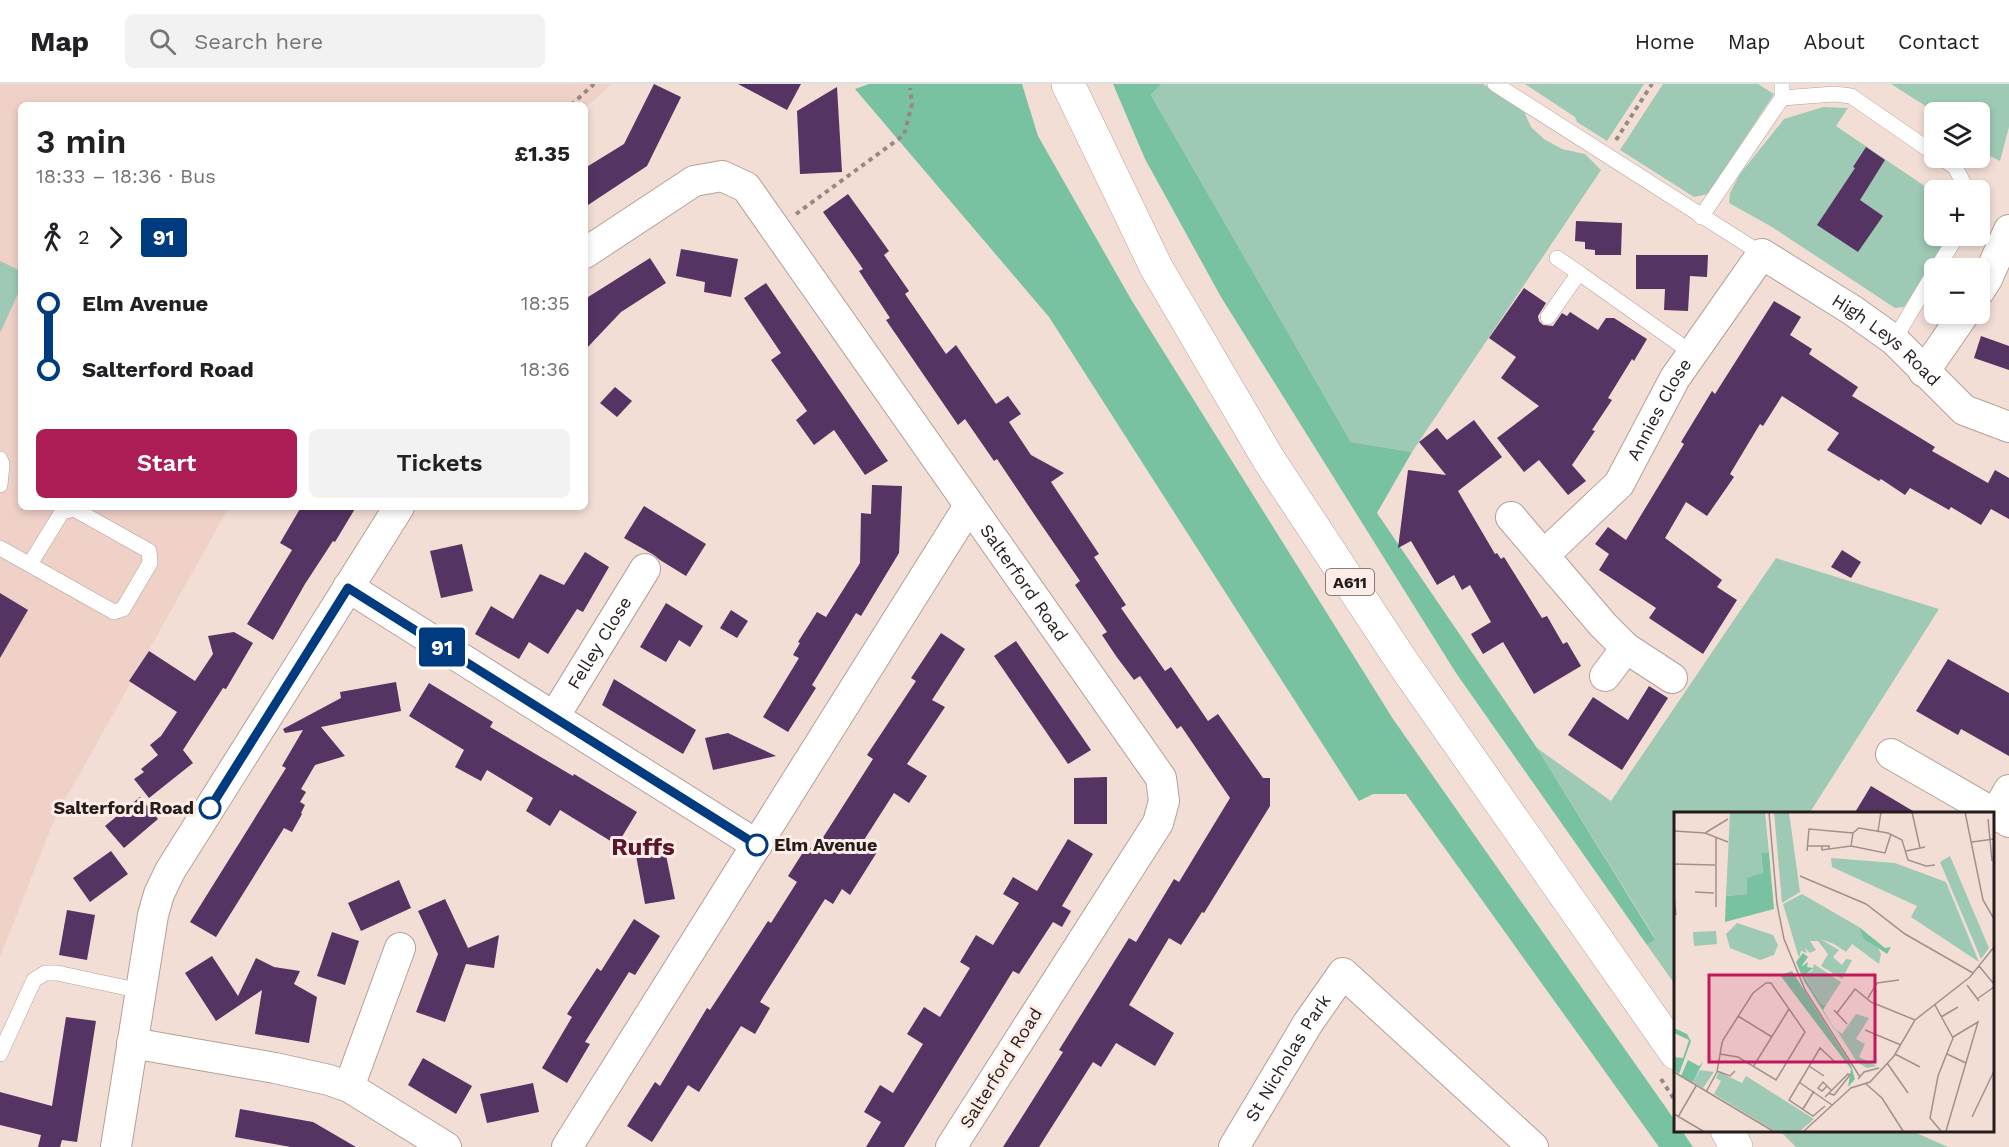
<!DOCTYPE html>
<meta charset="utf-8">
<style>
body{margin:0;font-family:"Work Sans",sans-serif;background:#f2f2f2;color:#202124;height:100vh;display:flex;flex-direction:column;font-size:22px;white-space:nowrap}
*{box-sizing:border-box;margin:0}
p{font-size:20px;color:#757577}
.icon{flex:none;width:33px;height:33px;fill:none;stroke:currentColor;stroke-width:2;stroke-linecap:round;stroke-linejoin:round}
.map{position:relative;flex:1;overflow:hidden}
.side{position:absolute;left:18px;top:18px;width:570px;height:408px;display:flex;flex-direction:column;background:#fff;border-radius:9px;box-shadow:0 3px 9px #0003}
.side>*{flex:none}
.badge{padding:0 12px;border-radius:4px;font-size:21px;line-height:39px}
.buttons{position:absolute;left:1924px;top:18px;display:grid;gap:12px}
.buttons a{display:grid;place-items:center;width:66px;height:66px;border-radius:9px;background:#fff;box-shadow:0 3px 9px #0003;font-size:30px}
.map>.badge{position:absolute;translate:-50% -50%;box-shadow:0 0 0 3px #fff}
.legs{display:flex;align-items:center;gap:9px;height:66px;padding:0 18px;font-size:20px}
.legs p{margin-inline-start:auto}
.overview{display:flex;align-items:center;justify-content:space-between;height:102px;padding:0 18px}
h1{font-size:33px;font-weight:600;line-height:45px}
.primary-button{display:flex;gap:12px;margin-top:auto;padding:12px 18px}
.primary-button a{flex:1;height:69px;border-radius:9px;background:#ad1d55;color:#fff;font-size:24px;font-weight:600;line-height:69px;text-align:center}
.primary-button a+a{background:#f2f2f2;color:#202124}
ul{padding:0 18px;list-style:none}
li{display:flex;align-items:center;gap:21px;height:66px;font-size:22px}
li i{display:grid;place-items:center;width:9px;height:100%;margin:0 8px;background:currentColor}
li i::after{content:'';width:15px;height:15px;margin:-8px;border:4px solid;border-radius:50%;background:#fff}
li p{margin-inline-start:auto}
li:first-child i{background:linear-gradient(#0000 50%,currentColor 0)}
li:last-child i{background:linear-gradient(currentColor 50%,#0000 0)}
header{display:flex;align-items:center;gap:36px;box-sizing:border-box;height:84px;padding:0 30px;background:#fff;border-bottom:2px solid #e0e0e0}
header strong{font-size:28px}
nav{display:flex;gap:33px;margin-inline-start:auto;font-size:21px}
.search{width:420px;height:54px;background:#f2f2f2;display:flex;align-items:center;gap:15px;box-sizing:border-box;padding:0 21px;border-radius:9px;color:#757577;font-size:22px}
.map>svg:first-child{display:block}
.built{fill:#efd1c7}
.green{fill:#9ecab5}
.forest{fill:#79c2a1}
.building{fill:#553362}
.lines{fill:none;stroke-linecap:round;stroke-linejoin:round}
.service-casing{stroke:#b4a099;stroke-width:16}
.minor-casing{stroke:#b4a099;stroke-width:32}
.primary-casing{stroke:#b4a099;stroke-width:34}
.path{stroke:#978883;stroke-width:4;stroke-dasharray:4.5 4.5;stroke-linecap:butt}
.service{stroke:#fff;stroke-width:15}
.minor{stroke:#fff;stroke-width:30}
.primary{stroke:#fff;stroke-width:33}
.line-1-casing{stroke:#fff;stroke-width:14}
.line-1{stroke:#003b80;stroke-width:9}
.stop-1-dot{fill:#fff;stroke:#003b80;stroke-width:3}
.labels{text-anchor:middle;stroke-width:6;stroke-linejoin:round;paint-order:stroke}
.shield{fill:#feece6;stroke:#665b58;stroke-width:1.5}
.shield-label{font-size:16px;font-weight:bold;fill:#251d1b}
.street-label{font-size:18px;fill:#251d1b;stroke:#feece6}
.stop-label{font-size:18px;font-weight:bold;fill:#251d1b;stroke:#feece6;text-anchor:end}
.district-label{font-size:24px;font-weight:bold;fill:#5a162d;stroke:#feece6}
.inset-road{fill:none;stroke:#a1918b;stroke-width:1.5}
.view{fill:#c2185b;fill-opacity:0.15;stroke:#c2185b;stroke-width:3}
.inset-edge{fill:none;stroke:#251d1b;stroke-width:3}
</style>
<header>
<strong>Map</strong>
<div class="search"><svg class="icon" aria-label="search" viewBox="0 0 24 24"><circle cx="10" cy="10" r="6"/><path d="M15 15l6 6"/></svg>Search here</div>
<nav><a>Home</a><a>Map</a><a>About</a><a>Contact</a></nav>
</header>
<div class="map">
<svg width="2009" height="1063" viewBox="0 0 2009 1063">
<rect width="100%" height="100%" fill="#f3ded6"/>
<polygon class="built" points="0,0 612,0 585,24 585,21 21,21 21,423 229,423 55,734 0,873"/>
<g class="green">
<polygon points="1161,0 1483,0 1522,23 1531,43 1544,55 1562,65 1585,70 1601,86 1412,368 1351,358 1151,11"/>
<polygon points="1525,0 1644,0 1607,57 1577,38 1575,33"/>
<polygon points="1663,0 1758,0 1774,10 1708,110 1694,113 1620,66"/>
<polygon points="1891,0 2009,0 2009,43 2000,77 1980,67 1980,28 1935,28"/>
<polygon points="1823,23 1848,24 1836,42 1935,109 1935,152 1951,152 1904,223 1895,224 1772,143 1729,119 1730,109 1740,90 1784,35"/>
<polygon points="0,177 21,187 21,203 0,249"/>
<polygon points="1776,474 1939,525 1809,730 1676,730 1676,902 1647,861 1655,854 1537,664 1611,717"/>
<polygon points="1780,1047 1912,1047 1948,1063 1796,1063"/>
</g>
<g class="forest">
<polygon points="869,0 1022,0 1038,52 1132,217 1393,635 1676,1038 1676,1046 1682,1047 1693,1063 1659,1063 1406,710 1373,710 1359,717 1049,233 855,5"/>
<polygon points="1113,0 1161,0 1151,11 1351,358 1412,368 1377,429 1537,664 1655,855 1647,861 1456,589 1354,426 1221,213 1145,75"/>
</g>
<g class="building">
<polygon points="654,0 681,13 647,82 585,123 585,84 624,60"/>
<polygon points="738,0 801,0 787,26"/>
<polygon points="837,3 842,88 800,90 797,27"/>
<polygon points="1866,63 1885,76 1860,116 1883,132 1858,168 1817,141 1855,84 1853,83"/>
<polygon points="848,110 889,167 884,171 909,207 905,210 946,270 956,261 996,320 1008,312 1021,330 1009,338 1031,371 1064,389 1051,398 1099,470 1094,473 1126,521 1121,524 1165,587 1171,583 1208,637 1218,630 1263,694 1270,694 1270,722 1204,829 1202,828 1181,861 1169,854 1129,921 1174,949 1155,982 1116,959 1101,983 1093,978 1039,1063 1003,1063 1063,968 1059,966 1129,854 1136,858 1174,795 1179,798 1230,714 1181,642 1177,645 1140,592 1134,596 1116,572 1102,551 1107,548 1075,501 1080,497 1036,433 997,375 994,377 965,335 958,341 886,236 890,234 859,187 863,185 823,128"/>
<polygon points="1576,137 1622,139 1621,171 1595,171 1595,166 1585,165 1585,158 1575,157"/>
<polygon points="681,165 738,175 731,213 704,208 705,198 676,192"/>
<polygon points="1636,171 1708,171 1707,193 1690,192 1688,227 1664,226 1665,205 1636,205"/>
<polygon points="650,174 666,199 621,228 585,266 585,215"/>
<polygon points="766,199 888,377 865,391 834,346 814,361 796,336 807,327 771,276 781,269 744,214"/>
<polygon points="1524,204 1546,219 1538,232 1539,237 1543,241 1553,242 1562,229 1567,232 1570,228 1598,246 1606,234 1614,234 1647,255 1634,277 1632,275 1608,314 1612,316 1592,346 1595,347 1572,381 1586,397 1568,411 1539,376 1524,388 1497,354 1539,322 1501,294 1516,273 1489,254"/>
<polygon points="1774,217 1801,233 1790,251 1812,265 1809,270 1858,303 1852,312 1935,363 1932,367 1988,399 1995,386 2009,394 2009,435 1991,425 1981,441 1951,423 1949,426 1910,404 1905,411 1881,395 1879,397 1827,366 1839,349 1782,312 1763,342 1760,340 1730,390 1734,393 1707,432 1686,418 1665,454 1722,496 1717,503 1737,516 1703,570 1649,534 1656,524 1599,486 1609,470 1595,460 1608,443 1626,456 1684,360 1681,358 1712,307 1715,310"/>
<polygon points="1981,252 2009,262 2009,286 1974,274"/>
<polygon points="615,303 632,317 617,333 600,319"/>
<polygon points="1474,336 1502,373 1458,407 1495,470 1497,469 1501,475 1504,473 1542,534 1547,532 1563,560 1567,558 1581,582 1534,610 1503,558 1483,570 1471,550 1491,538 1470,501 1462,506 1454,491 1437,501 1411,457 1398,464 1408,386 1446,391 1419,358 1437,344 1447,356"/>
<polygon points="872,401 902,402 899,469 861,532 856,529 812,601 816,604 788,648 763,633 799,574 793,571 800,559 798,558 817,528 826,533 860,479 861,429 871,430"/>
<polygon points="644,422 706,460 686,492 660,476 654,471 624,454"/>
<polygon points="301,423 356,423 335,458 333,457 305,500 273,556 247,540 292,466 280,459"/>
<polygon points="462,460 473,507 441,514 430,467"/>
<polygon points="1842,466 1861,478 1851,494 1831,483"/>
<polygon points="585,468 609,483 583,528 577,525 548,570 529,558 519,575 475,550 491,522 513,535 540,490 564,501"/>
<polygon points="0,509 28,526 0,574"/>
<polygon points="666,519 703,542 690,563 679,556 666,578 640,563"/>
<polygon points="731,526 748,537 737,554 720,544"/>
<polygon points="234,548 253,559 226,605 223,604 183,666 193,679 149,714 134,695 144,688 141,685 158,671 150,661 161,652 177,628 129,597 149,567 195,597 213,570 208,552"/>
<polygon points="941,549 965,565 932,616 945,623 907,680 927,692 909,719 894,709 864,756 879,765 850,811 842,805 833,820 825,815 760,918 770,924 755,950 741,942 699,1008 688,1001 652,1058 627,1042 655,998 660,1002 707,924 710,926 768,837 771,839 797,798 788,792 807,762 815,766 873,675 867,671 916,597 911,594"/>
<polygon points="1016,557 1091,666 1068,680 994,572"/>
<polygon points="1948,575 2009,609 2009,672 1961,645 1958,651 1916,627"/>
<polygon points="614,595 696,646 683,670 602,621"/>
<polygon points="396,598 401,627 321,643 345,672 315,681 301,705 306,708 300,718 305,721 301,729 302,730 292,748 284,744 216,853 190,838 286,684 282,682 303,646 285,649 283,645 341,614 340,608"/>
<polygon points="429,599 493,638 490,643 573,692 574,690 637,728 617,761 560,726 550,742 526,727 533,714 487,686 481,697 455,683 464,666 409,632"/>
<polygon points="1649,602 1668,614 1622,686 1568,651 1593,613 1628,636"/>
<polygon points="728,649 776,672 713,686 705,654"/>
<polygon points="1107,693 1107,740 1074,740 1074,694"/>
<polygon points="1871,702 1918,730 1854,730"/>
<polygon points="140,713 158,735 124,764 105,742"/>
<polygon points="1068,755 1093,770 1062,822 1071,827 1062,843 1053,838 1019,890 1013,887 904,1063 866,1063 881,1038 864,1028 880,1001 893,1009 923,960 907,950 924,923 940,933 970,884 960,878 976,851 993,861 1019,819 1003,810 1013,793 1037,807"/>
<polygon points="664,761 675,815 645,820 635,766"/>
<polygon points="111,767 128,790 90,818 73,794"/>
<polygon points="399,796 411,824 361,847 348,819"/>
<polygon points="445,815 468,864 499,851 494,884 466,880 445,938 416,928 438,870 418,827"/>
<polygon points="67,826 95,831 87,876 59,871"/>
<polygon points="634,835 660,852 635,891 629,888 585,958 590,960 567,999 542,984 572,933 567,930 597,884 601,887"/>
<polygon points="332,848 359,857 345,901 317,892"/>
<polygon points="212,872 238,912 256,874 274,883 300,887 294,900 317,913 309,959 255,950 262,906 216,937 185,889"/>
<polygon points="66,933 96,937 77,1058 62,1056 60,1063 38,1063 41,1051 0,1041 0,1008 52,1022"/>
<polygon points="423,974 472,1002 456,1030 408,1001"/>
<polygon points="533,999 539,1028 487,1039 480,1010"/>
<polygon points="240,1025 313,1038 356,1063 291,1063 235,1053"/>
</g>
<g class="lines">
<g class="service-casing">
<g id="service">
<polyline points="1495,0 1762,170"/>
<polyline points="1782,14 1834,10 1851,12 1935,70"/>
<polyline points="1941,74 1955,83 1967,106"/>
<polyline points="1701,133 1782,14 1782,0"/>
<polyline points="1557,174 1579,189"/>
<polyline points="1937,184 1957,152"/>
<polyline points="1548,233 1579,189 1692,269"/>
<polyline points="1894,256 1935,187"/>
<polyline points="0,375 2,380 0,401"/>
<polyline points="0,464 114,528 123,525 150,479 149,467 74,425 62,428 30,480"/>
<polyline points="0,970 34,896 45,889 57,889 141,907"/>
</g>
</g>
<g class="minor-casing">
<g id="minor">
<path id="s1" d="M585,169L694,97L722,92L746,103L1161,694L1164,717L1158,739L951,1063"/>
<polyline points="1980,206 1987,195 2009,146"/>
<polyline points="1924,288 1964,230"/>
<polyline points="1511,433 1603,541 1626,564 1672,594"/>
<path id="s2" d="M1544,471L1619,400L1675,294L1762,170L1852,226L1894,256L1964,326L2009,343"/>
<polyline points="348,503 757,761"/>
<polyline points="1605,592 1626,564"/>
<path id="s3" d="M554,633L645,485"/>
<polyline points="1891,670 2009,738"/>
<polyline points="1995,730 2009,706"/>
<polyline points="132,959 275,984 329,996 349,1003 446,1063"/>
<polyline points="349,1003 400,864"/>
<polyline points="116,1063 153,831 159,810 170,787 399,423"/>
<polyline points="567,1063 969,422"/>
<path id="s4" d="M1234,1063L1308,939L1343,889L1533,1063"/>
</g>
</g>
<g class="primary-casing">
<g id="primary">
<polyline points="1068,0 1156,183 1269,376 1403,579 1676,969"/>
<polyline points="1727,1046 1736,1063"/>
</g>
</g>
<g class="path">
<polyline points="571,21 594,0"/>
<polyline points="1616,56 1652,0"/>
<polyline points="796,130 904,51 912,20 910,4"/>
<polyline points="1661,995 1676,1018"/>
</g>
<use href="#service" class="service"/>
<use href="#minor" class="minor"/>
<use href="#primary" class="primary"/>
</g>
<g class="lines">
<g class="line-1-casing">
<polyline id="line-1" points="210,724 348,504 757,761"/>
</g>
<use href="#line-1" class="line-1"/>
</g>
<g class="stop-1-dot">
<circle cx="210" cy="724" r="10"/>
<circle cx="757" cy="761" r="10"/>
</g>
<g class="labels">
<rect class="shield" x="1326" y="485" width="48" height="26" rx="4.5"/>
<g class="shield-label">
<text x="1350" y="504">A611</text>
</g>
<g class="street-label">
<text dy="6" stroke="none"><textPath href="#s2" startOffset="526">High Leys Road</textPath></text>
<text dy="6" stroke="none"><textPath href="#s2" startOffset="188">Annies Close</textPath></text>
<text dy="6" stroke="none"><textPath href="#s1" startOffset="669">Salterford Road</textPath></text>
<text dy="6" stroke="none"><textPath href="#s3" startOffset="87">Felley Close</textPath></text>
<text dy="6" stroke="none"><textPath href="#s4" startOffset="104">St Nicholas Park</textPath></text>
<text transform="translate(1001 984) rotate(-58)" y="6">Salterford Road</text>
</g>
<g class="stop-label">
<text x="194" y="730">Salterford Road</text>
<text x="774" y="767" text-anchor="start">Elm Avenue</text>
</g>
<g class="district-label">
<text x="643" y="771">Ruffs</text>
</g>
</g>
<g transform="translate(1674 728)">
<rect width="320" height="320" fill="#f3ded6"/>
<path d="M56,0H91L95,41L87,42L89,62L73,82L52,84ZM100,0H115L126,80L108,91ZM276,44L315,136L307,147L266,50ZM157,46L221,51L272,70L305,150L237,105L243,94L158,55ZM128,82L185,115L189,126L202,132L207,142L205,152L178,132L172,140L160,132L146,127L165,138L159,145L168,153L172,147L178,148L168,167L147,154L154,142L144,129H136L142,138L136,141L131,136L133,141L127,139L125,146L109,92ZM63,111L99,123L104,133L100,143L86,148L56,136L52,122ZM42,119L43,132L20,134L19,120ZM140,152L167,170L152,193L147,192L130,163L138,159ZM182,202L195,206L182,227L191,232L185,245L203,254L193,256L183,250L162,217L168,222ZM26,258L40,260L29,276L19,270ZM45,260L68,271L72,264L140,307L126,319H101L40,282L47,269L42,266Z" fill="#9ecab5"/>
<path d="M87,41H95L100,97L51,110L52,84L73,82V66L89,61ZM185,115L211,136L217,135L213,142L189,126ZM129,141L134,145L127,155L134,150L133,155L139,156L130,164L147,192L152,193L149,198L171,234L130,169L122,150ZM118,159L177,253L181,267L174,275L177,257L106,163ZM0,216L13,222L17,229L5,262L0,258V245L9,246L15,228L0,221ZM14,248L25,254L29,250L19,270L7,264Z" fill="#79c2a1"/>
<path class="inset-road" d="M95,0L103,92L110,127L131,178L186,265M238,0L246,36M291,0L309,88L320,107M314,7L318,49M0,19L31,21L54,30M204,19L207,0M31,21L54,7M42,26V95M298,30L320,27M133,34H155V38M148,34V38L177,34M177,34L179,21L185,16L214,21L228,28L234,48L252,54L261,53M177,34L211,41L217,22M133,39L135,17L179,21M232,39L251,35M0,52L41,53M126,64L192,92L231,122L299,161M21,80L40,81M0,84L2,103M305,154L320,172M293,173L305,189M194,186L203,171L225,168M303,187L320,175M261,193L279,226L264,264L256,306L267,319M160,198L173,212M163,201L181,177L197,190L241,208M64,204L98,225M267,205L284,195M191,218L227,233M221,242L246,255M273,242L292,251M213,251L234,281M135,254L150,264M79,255L115,197M43,259L56,264L61,259M0,260L99,319M184,267L190,260L205,256M125,270L158,293M192,272L208,286L229,319M153,274L148,279L144,276L149,270L157,278M177,276L196,270L220,244L241,208L296,165L320,135M32,280L43,260L48,231L49,228L79,181L92,171H97L131,220L102,268L64,245L46,242M151,285L174,262L176,263L160,283L154,281M151,294L139,304L115,288L146,236L162,251M129,297L140,279M0,302L29,319M4,305L22,274M298,305L320,259M130,319L178,275M272,319L304,210L279,225"/>
<path class="view" d="M35,163H201V250H35Z"/>
<rect width="320" height="320" class="inset-edge"/>
</g>
</svg>
<div class="buttons">
<a><svg class="icon" aria-label="layers" viewBox="0 0 24 24"><path d="M12 4l9 5-9 5-9-5zM3 14l9 5 9-5"/></svg></a>
<a>+</a>
<a>−</a>
</div>
<b class="badge" style="left:442px;top:563px;background:#003b80;color:#fff">91</b>
<section class="side">
<div class="overview"><div><h1>3 min</h1><p>18:33 – 18:36 · Bus</p></div><b>£1.35</b></div>
<div class="legs"><svg class="icon" aria-label="walk" viewBox="0 0 24 24"><circle cx="13" cy="4" r="2"/><path d="M13 8l-2 6 4 7M11 14l-3 7M7 12l3-4h3l4 4"/></svg>2<svg class="icon" aria-label="forward" viewBox="0 0 24 24"><path d="M9 5l7 7-7 7"/></svg><b class="badge" style="background:#003b80;color:#fff">91</b></div>
<ul>
<li><i style="color:#003b80"></i><b>Elm Avenue</b><p>18:35</p></li>
<li><i style="color:#003b80"></i><b>Salterford Road</b><p>18:36</p></li>
</ul>
<div class="primary-button"><a>Start</a><a>Tickets</a></div>
</section>
</div>
